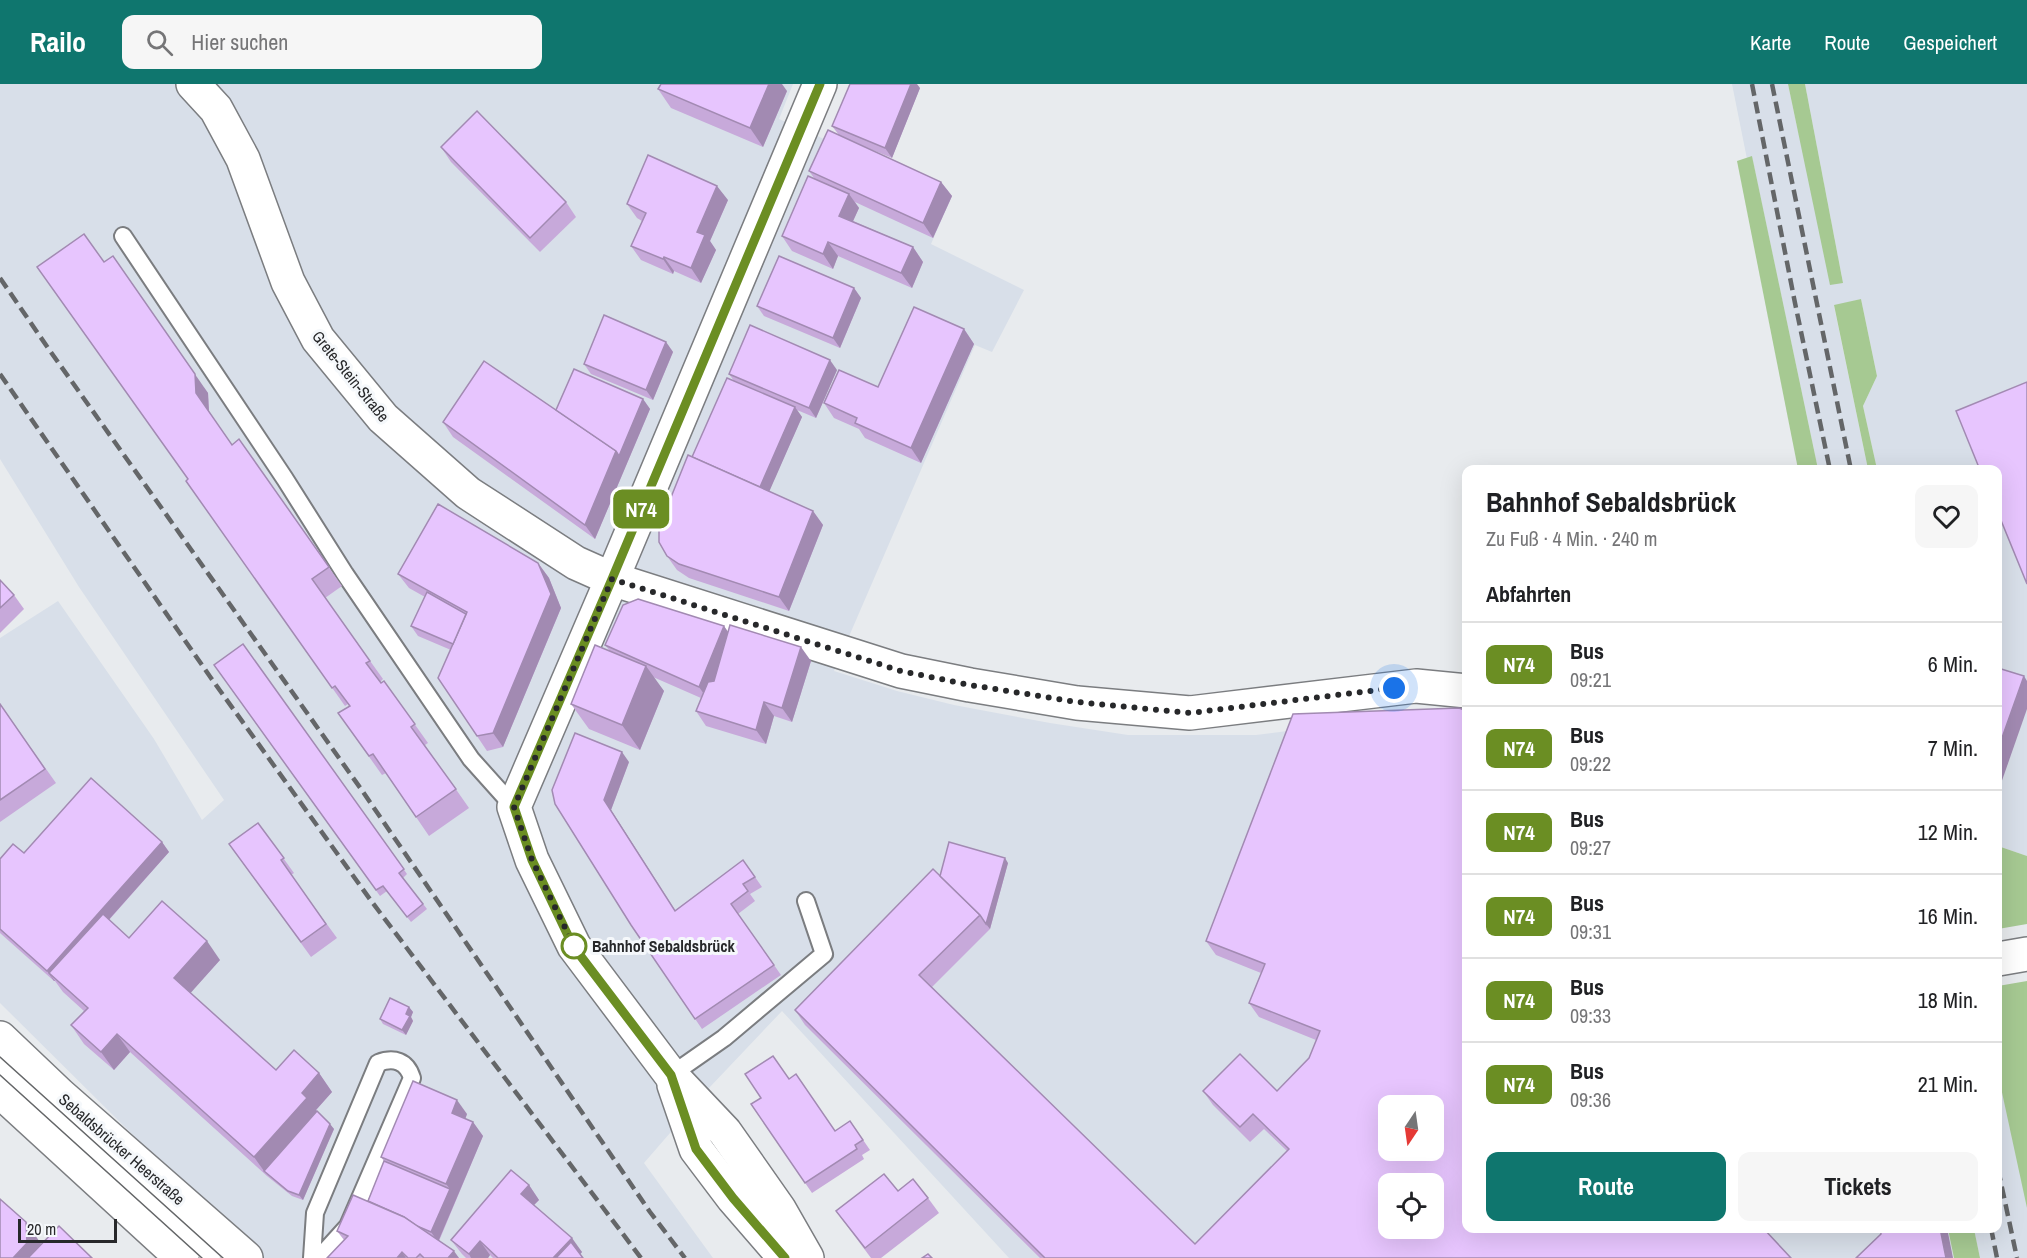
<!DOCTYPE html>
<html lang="de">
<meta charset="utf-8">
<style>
body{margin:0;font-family:"Archivo Narrow",sans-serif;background:#f6f6f6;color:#202124;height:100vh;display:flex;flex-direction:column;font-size:22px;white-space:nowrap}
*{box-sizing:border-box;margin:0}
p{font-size:20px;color:#757577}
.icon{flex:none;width:33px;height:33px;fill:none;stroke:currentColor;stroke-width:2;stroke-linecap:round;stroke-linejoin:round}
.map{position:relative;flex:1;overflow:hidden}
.details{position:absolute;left:1462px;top:381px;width:540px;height:768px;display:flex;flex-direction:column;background:#fff;border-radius:12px;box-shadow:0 6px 24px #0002}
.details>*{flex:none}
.badge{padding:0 12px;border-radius:9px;font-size:21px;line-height:39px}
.needle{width:39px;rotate:193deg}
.controls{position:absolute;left:1378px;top:1011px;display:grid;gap:12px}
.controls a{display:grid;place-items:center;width:66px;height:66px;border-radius:12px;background:#fff;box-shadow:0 6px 24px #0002;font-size:30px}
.scale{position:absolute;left:18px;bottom:15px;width:99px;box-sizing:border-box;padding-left:6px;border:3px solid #27282a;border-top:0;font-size:16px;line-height:21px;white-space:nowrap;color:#27282a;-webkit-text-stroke:4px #f5f8fb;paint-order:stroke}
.you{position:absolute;width:30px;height:30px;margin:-15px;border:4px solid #fff;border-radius:50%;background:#1a73e8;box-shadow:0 0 0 9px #1a73e833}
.map>.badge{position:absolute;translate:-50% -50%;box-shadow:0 0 0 3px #fff}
h2{padding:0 24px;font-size:22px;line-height:54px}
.round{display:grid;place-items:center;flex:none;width:63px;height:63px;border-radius:12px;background:#f6f6f6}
.summary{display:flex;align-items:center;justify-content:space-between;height:102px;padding:0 24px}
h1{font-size:28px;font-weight:700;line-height:45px}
.button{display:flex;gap:12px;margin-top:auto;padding:12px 24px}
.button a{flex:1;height:69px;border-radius:12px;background:#0f766e;color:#fff;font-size:24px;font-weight:700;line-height:69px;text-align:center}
.button a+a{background:#f6f6f6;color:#202124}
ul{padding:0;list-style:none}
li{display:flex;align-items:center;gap:18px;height:84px;padding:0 24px;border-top:2px solid #e0e0e0}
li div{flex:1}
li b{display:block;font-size:22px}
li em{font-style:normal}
li .badge{min-width:66px;font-weight:700;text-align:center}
header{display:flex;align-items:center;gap:36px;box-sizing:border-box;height:84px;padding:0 30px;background:#0f766e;color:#fff}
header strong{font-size:28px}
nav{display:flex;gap:33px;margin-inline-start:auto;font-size:21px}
.search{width:420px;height:54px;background:#f6f6f6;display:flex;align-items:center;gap:15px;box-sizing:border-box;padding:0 21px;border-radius:12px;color:#757577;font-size:22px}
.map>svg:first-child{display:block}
.built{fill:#d8dfe9;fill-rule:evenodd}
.green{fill:#a6c992}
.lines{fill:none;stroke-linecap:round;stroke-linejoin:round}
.service-casing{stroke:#7b7d80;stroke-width:20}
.minor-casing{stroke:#7b7d80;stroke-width:36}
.tertiary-casing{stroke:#7b7d80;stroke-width:36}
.secondary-casing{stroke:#7b7d80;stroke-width:36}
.service{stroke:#fff;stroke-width:16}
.minor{stroke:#fff;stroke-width:33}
.tertiary{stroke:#fff;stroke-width:33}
.secondary{stroke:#fff;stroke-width:33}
.tram{stroke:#646668;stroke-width:1.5}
.rail{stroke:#646668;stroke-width:4.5;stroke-dasharray:12 6;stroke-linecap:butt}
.wall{fill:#c7a9da}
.shaded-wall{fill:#a28ab2}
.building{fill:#e7c5fe;stroke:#a28ab2;stroke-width:1.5;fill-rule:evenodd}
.line-casing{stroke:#fff;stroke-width:14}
.line{stroke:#6b8e23;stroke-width:9}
.walk{stroke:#27282a;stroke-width:6;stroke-dasharray:0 10.8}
.stop-dot{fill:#fff;stroke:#6b8e23;stroke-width:3}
.labels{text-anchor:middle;stroke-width:6;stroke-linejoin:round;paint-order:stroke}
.street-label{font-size:16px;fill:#27282a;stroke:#f5f8fb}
.stop-label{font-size:16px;font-weight:bold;fill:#27282a;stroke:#f5f8fb;text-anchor:start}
</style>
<header>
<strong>Railo</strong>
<div class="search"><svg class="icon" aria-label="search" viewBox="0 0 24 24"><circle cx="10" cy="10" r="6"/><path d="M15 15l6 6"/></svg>Hier suchen</div>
<nav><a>Karte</a><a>Route</a><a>Gespeichert</a></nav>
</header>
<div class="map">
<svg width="2027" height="1174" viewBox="0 0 2027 1174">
<rect width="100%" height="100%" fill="#e8ebee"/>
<g class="built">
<path d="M0,0H793L779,35L952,112L931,160L1024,206L992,268L975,261L834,587L897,607L954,621L1050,639L1128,651H1256L1303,645L1467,639V1144L1948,1145L1954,1174H1009L782,927L709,1004L644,1079L713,1174H257L0,919V554L58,517L154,655L202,736L224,716L79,503L0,375ZM1389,1022H1434V1066H1389ZM1389,1100H1434V1144H1389Z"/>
<polygon points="1732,0 1788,0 1797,43 1843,199 1805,0 2027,0 2027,772 1998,762 1998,386 1877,385 1863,322 1877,292 1861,215 1834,222 1868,385 1818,385 1752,73 1747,75"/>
<polygon points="1998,988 2027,1119 2027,1174 1980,1174 1974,1145 1998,1144"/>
</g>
<g class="green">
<polygon points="1788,0 1805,0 1843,199 1830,201"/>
<polygon points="1752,72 1818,385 1798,385 1737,77"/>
<polygon points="1861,215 1877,292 1863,322 1877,385 1868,385 1834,221"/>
<polygon points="1998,762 2027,772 2027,840 1998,845"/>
<polygon points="2027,897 2027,1124 1998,990 1998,902"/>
<polygon points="1948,1145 1974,1145 1980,1174 1954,1174"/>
</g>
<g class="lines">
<g class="service-casing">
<g id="service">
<polyline points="123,152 285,395 345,490 471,675 514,723"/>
<polyline points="0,983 212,1174"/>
<polyline points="671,991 724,954 824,870 806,817"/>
<path d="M312,1174L315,1129L378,979C394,973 407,977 412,994L348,1142L319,1174"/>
</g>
</g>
<g class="minor-casing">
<g id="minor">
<polyline points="193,0 216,25 243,75 288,198 318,255 383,334 468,409 576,479 612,495 901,587 970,601 1077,619 1190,629 1416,602 1467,607"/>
<polyline points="1998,875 2027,870"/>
</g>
</g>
<g class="tertiary-casing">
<g id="tertiary">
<polyline points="674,1001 696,1065 733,1114 785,1174"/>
<polyline points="807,1174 779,1125 725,1048 671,991 574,862 532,776 514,723 612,495 820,0"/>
</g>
</g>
<g class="secondary-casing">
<g id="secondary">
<polyline points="0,954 60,1011 246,1174"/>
<polyline points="0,1007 182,1174"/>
</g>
</g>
<use href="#service" class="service"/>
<use href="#minor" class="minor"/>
<use href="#tertiary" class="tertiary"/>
<use href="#secondary" class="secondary"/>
<g class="tram">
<polyline points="0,973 223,1174"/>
<polyline points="0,991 202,1174"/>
</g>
<g class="rail">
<polyline points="1752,0 1795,219 1830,386"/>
<polyline points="1772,0 1851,386"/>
<polyline points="0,194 48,264 361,705 650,1128 685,1174"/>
<polyline points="0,290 211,594 372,818 641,1174"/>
<polyline points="1998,1085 2017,1174"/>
<polyline points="1991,1144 1997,1174"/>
</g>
</g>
<g class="wall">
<polygon points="920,4 892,74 853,58 941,98 952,112 933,154 855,118 859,124 853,137 913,163 923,178 912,204 838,172 833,185 792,167 782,152 814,94 809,87 839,51 832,42"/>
<polygon points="658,5 787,7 763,63 671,24"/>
<polygon points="441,63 566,118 576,133 540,168 451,78"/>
<polygon points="728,116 710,157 716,166 701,199 674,187 673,190 641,176 631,162 642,137 637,134 627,120"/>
<polygon points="104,178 208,309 209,328 232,361 239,355 342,502 325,514 383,595 380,598 381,599 384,597 428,659 425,661 469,724 429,752 386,689 382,691 338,629 349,622 348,620 345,622 186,397 188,396"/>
<polygon points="854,204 861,214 840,264 764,232 757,222"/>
<polygon points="964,245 974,260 921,379 865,354 859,345 834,334 824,319 878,303"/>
<polygon points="666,258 673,268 653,316 591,290 584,280"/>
<polygon points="837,286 816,334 797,326 802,333 769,407 813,427 823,441 789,527 689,494 677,486 667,472 692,373 734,297 729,290"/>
<polygon points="643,315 650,325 595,455 453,353 443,338 556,326"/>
<polygon points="538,479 549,494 561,524 503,663 487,667 477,652 451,566 418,552 411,542 425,513 409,504 398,490"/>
<polygon points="0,496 14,511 24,525 0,549"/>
<polygon points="724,542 728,548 811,577 792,638 774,632 766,660 706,642 696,627 701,614 653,593 664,607 640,666 589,645 571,620 609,566 605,561"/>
<polygon points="243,560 407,790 403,794 427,825 411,838 387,807 380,812 214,581"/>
<polygon points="0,620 56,699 0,738"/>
<polygon points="1293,630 1467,1144 1791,1174 1040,1174 805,941 795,926 940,792 1008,779 990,845 932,903 1195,1160 1287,1067 1264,1045 1250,1058 1213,1021 1203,1007 1277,1007 1309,974 1316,956 1259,933 1249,919 1261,889 1216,871 1206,857"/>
<polygon points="629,678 611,726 675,826 743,776 762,803 750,810 755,817 738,830 781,891 702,945 631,841 555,720"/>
<polygon points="258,739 294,789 291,791 337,854 311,873 229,760"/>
<polygon points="162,758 169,768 109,836 129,854 220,876 190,909 276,986 319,989 332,1008 316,1026 334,1045 303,1116 292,1112 267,1092 130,968 114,986 84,960 71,941 84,927 63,908 55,897 54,897 0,849 0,775 24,769"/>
<polygon points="409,923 413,928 411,933 413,937 406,951 383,940 380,935"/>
<polygon points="789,995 835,1047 850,1037 870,1066 862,1071 864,1075 812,1109 751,1020"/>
<polygon points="467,1030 465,1035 473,1038 483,1052 439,1157 459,1174 327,1174 344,1156 337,1147 368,1117 384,1077 381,1073"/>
<polygon points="529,1101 539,1116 534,1121 582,1168 580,1170 583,1174 493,1174 490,1171 488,1174 466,1174 462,1170 451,1156"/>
<polygon points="898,1107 928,1114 939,1129 881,1174 871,1174 836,1127"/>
</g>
<g class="shaded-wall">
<polygon points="769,0 782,0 787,7 763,63 750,44"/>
<polygon points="911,0 917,0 920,4 892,74 885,64"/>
<polygon points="941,98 952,112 933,154 923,139"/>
<polygon points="717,102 728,116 710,157 716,166 701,199 691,184 697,148"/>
<polygon points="849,110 859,124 849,146 839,132"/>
<polygon points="828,158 838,172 833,185 823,170"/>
<polygon points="913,163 923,178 912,204 901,189"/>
<polygon points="113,172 208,309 209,328 196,309"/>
<polygon points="664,173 674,187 673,190 663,175"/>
<polygon points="854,204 861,214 840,264 833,254"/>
<polygon points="964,245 974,260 921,379 911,364"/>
<polygon points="666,258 673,268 653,316 646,306"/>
<polygon points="830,276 837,286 816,334 809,324"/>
<polygon points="643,315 650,325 595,455 585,441 616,367"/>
<polygon points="795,323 802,333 766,415 759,405"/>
<polygon points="813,427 823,441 789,527 779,513"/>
<polygon points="538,479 549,494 561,524 503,663 493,649"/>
<polygon points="724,542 734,557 709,617 699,603"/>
<polygon points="801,563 811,577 792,638 782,624"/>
<polygon points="646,582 664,607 640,666 622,641"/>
<polygon points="2024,592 2027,597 2027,625 1998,708 1998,665"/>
<polygon points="764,618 774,632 766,660 756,646"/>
<polygon points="622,668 629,678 611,726 682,837 604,716"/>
<polygon points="162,758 169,768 56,895 49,889 55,897 54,897 47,887"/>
<polygon points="1005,774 1008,779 990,845 986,840"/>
<polygon points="207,857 220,876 187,913 174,894"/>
<polygon points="409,923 413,928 411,933 413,937 406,951 402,946 406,930"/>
<polygon points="117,950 130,968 114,986 101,968"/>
<polygon points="319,989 332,1008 316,1026 321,1032 264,1087 254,1073 302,1009"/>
<polygon points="457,1016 467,1030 462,1044 452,1029"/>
<polygon points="473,1038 483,1052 438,1158 431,1148 450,1105 446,1100"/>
<polygon points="330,1040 334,1045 303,1116 299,1111"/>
<polygon points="529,1101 539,1116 531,1124 521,1110"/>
<polygon points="26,1138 44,1164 44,1174 13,1174"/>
<polygon points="1940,1144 1947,1144 1953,1174 1946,1174"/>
<polygon points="572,1154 582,1168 577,1174 553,1174"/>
<polygon points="480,1157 490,1171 488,1174 471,1174 469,1170"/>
<polygon points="454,1167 459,1174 448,1174"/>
<polygon points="402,1168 406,1174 397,1174"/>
</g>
<g class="building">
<polygon points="661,0 769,0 750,44 658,5"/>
<polygon points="850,0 911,0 885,64 832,42"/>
<polygon points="477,27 566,118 530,154 441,63"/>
<polygon points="828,46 941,98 923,139 809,87"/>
<polygon points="648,71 717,102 697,148 705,151 691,184 664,173 663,175 631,162 646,129 627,120"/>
<polygon points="808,92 849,110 839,132 913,163 901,189 828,158 823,170 782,152"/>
<polygon points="84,150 104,178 113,172 195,290 196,309 232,361 239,355 329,483 312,495 370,577 366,579 381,599 384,597 415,640 411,643 456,705 416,733 373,670 369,672 338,629 350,622 335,602 332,604 186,397 188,395 37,183"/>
<polygon points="779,172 854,204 833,254 757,222"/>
<polygon points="914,223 964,245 911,364 855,339 857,334 824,319 839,286 878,303"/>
<polygon points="604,231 666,258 646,306 584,280"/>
<polygon points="750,241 830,276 809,324 729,290"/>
<polygon points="484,277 616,367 585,441 443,338"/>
<polygon points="574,285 643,315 619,372 616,367 556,326"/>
<polygon points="727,294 795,323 760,403 692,373"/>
<polygon points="2027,298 2027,500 1998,429 1998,386 1980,386 1956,327"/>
<polygon points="688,371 813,427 779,513 679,480 667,472 659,458 659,443"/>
<polygon points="438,420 538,479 551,510 493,649 477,652 438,594 467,528 398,490"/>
<polygon points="0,496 14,511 0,524"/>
<polygon points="427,508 466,530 453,560 411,542"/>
<polygon points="638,515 724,542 699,603 605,561 623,521"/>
<polygon points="730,541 801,563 782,624 764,618 756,646 696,627 708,598 714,597"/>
<polygon points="243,560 404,785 399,789 423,820 407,833 383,802 376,806 214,581"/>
<polygon points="595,561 646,582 622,641 571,620"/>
<polygon points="1998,584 2024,592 1998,665"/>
<polygon points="0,620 45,685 0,716"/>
<path d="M1459,624L1467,627V1144H1763L1791,1174H1045L795,926L933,785L980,831L919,891L1195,1160L1289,1065L1253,1030L1240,1043L1203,1007L1240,970L1277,1007L1309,974L1320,947L1249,919L1265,880L1206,857L1293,630ZM1389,1022H1434V1066H1389ZM1389,1100H1434V1144H1389Z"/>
<polygon points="575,649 622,668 604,716 675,827 743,776 755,793 743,800 748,807 731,820 774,881 695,935 631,841 555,720 552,706"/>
<polygon points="91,694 162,758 47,887 0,845 0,775 13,760 24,769"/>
<polygon points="258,739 284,774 281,776 326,840 301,858 229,760"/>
<polygon points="949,758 1005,774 986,840 980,831 940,792"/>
<polygon points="162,817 207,857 174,894 276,986 294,966 319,989 302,1009 307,1014 254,1073 117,950 101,968 71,941 88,924 49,889 103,830 129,854"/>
<polygon points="390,914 409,923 406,930 410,932 402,946 380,935"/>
<polygon points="773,972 789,995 796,990 835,1047 850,1037 863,1056 855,1061 857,1065 805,1099 751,1020 761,1014 745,990"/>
<polygon points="413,997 457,1016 452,1029 473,1038 446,1100 381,1073"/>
<polygon points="317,1027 330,1040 299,1111 288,1107 264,1087"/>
<polygon points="384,1077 450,1105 431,1148 417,1142 404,1133 368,1117"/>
<polygon points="511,1086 529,1101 521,1110 572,1154 553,1174 498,1174 480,1157 469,1170 451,1156"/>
<polygon points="884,1090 898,1107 913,1095 928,1114 865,1164 836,1127"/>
<polygon points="353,1111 404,1133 454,1167 448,1174 424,1174 420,1170 416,1174 408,1174 402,1168 397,1174 327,1174 348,1152 337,1147"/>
<polygon points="0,1115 26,1138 27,1159 13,1174 0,1174"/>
<polygon points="59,1142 92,1174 28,1174"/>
<polygon points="1880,1144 1940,1144 1946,1174 1856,1174 1881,1150"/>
<polygon points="571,1158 583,1174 556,1174"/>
<polygon points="928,1170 932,1174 922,1174"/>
</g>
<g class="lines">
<g class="line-casing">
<polyline id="line" points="785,1174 733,1114 696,1065 671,991 573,862 532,776 514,723 612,495 820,0"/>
</g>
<use href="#line" class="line"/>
<polyline class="walk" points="574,862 532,776 514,723 612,495 901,587 970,601 1077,618 1190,629 1394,604"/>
</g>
<circle class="stop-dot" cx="574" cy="862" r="12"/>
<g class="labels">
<g class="street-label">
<text transform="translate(351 292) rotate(51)" y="6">Grete-Stein-Straße</text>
<text transform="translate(122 1065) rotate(41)" y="6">Sebaldsbrücker Heerstraße</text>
</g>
<g class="stop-label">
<text x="592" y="868">Bahnhof Sebaldsbrück</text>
</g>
</g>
</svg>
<div class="controls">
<a><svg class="needle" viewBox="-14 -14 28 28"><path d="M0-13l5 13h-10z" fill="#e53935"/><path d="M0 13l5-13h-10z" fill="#757577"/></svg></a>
<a><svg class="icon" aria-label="locate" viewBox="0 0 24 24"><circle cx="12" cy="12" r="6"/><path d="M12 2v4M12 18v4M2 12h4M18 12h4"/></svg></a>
</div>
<div class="scale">20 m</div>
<div class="you" style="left:1394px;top:604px"></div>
<b class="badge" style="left:641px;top:425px;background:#6b8e23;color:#fff">N74</b>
<section class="details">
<div class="summary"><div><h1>Bahnhof Sebaldsbrück</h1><p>Zu Fuß · 4 Min. · 240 m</p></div><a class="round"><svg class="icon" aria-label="heart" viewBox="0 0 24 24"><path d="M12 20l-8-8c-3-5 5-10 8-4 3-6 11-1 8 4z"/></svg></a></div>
<h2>Abfahrten</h2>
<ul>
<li><span class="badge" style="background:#6b8e23;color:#fff">N74</span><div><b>Bus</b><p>09:21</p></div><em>6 Min.</em></li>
<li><span class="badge" style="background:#6b8e23;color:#fff">N74</span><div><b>Bus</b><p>09:22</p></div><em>7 Min.</em></li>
<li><span class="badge" style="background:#6b8e23;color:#fff">N74</span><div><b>Bus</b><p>09:27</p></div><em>12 Min.</em></li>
<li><span class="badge" style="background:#6b8e23;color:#fff">N74</span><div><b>Bus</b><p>09:31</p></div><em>16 Min.</em></li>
<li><span class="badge" style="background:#6b8e23;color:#fff">N74</span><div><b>Bus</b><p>09:33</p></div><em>18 Min.</em></li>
<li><span class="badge" style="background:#6b8e23;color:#fff">N74</span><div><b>Bus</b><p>09:36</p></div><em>21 Min.</em></li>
</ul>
<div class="button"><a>Route</a><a>Tickets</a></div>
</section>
</div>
